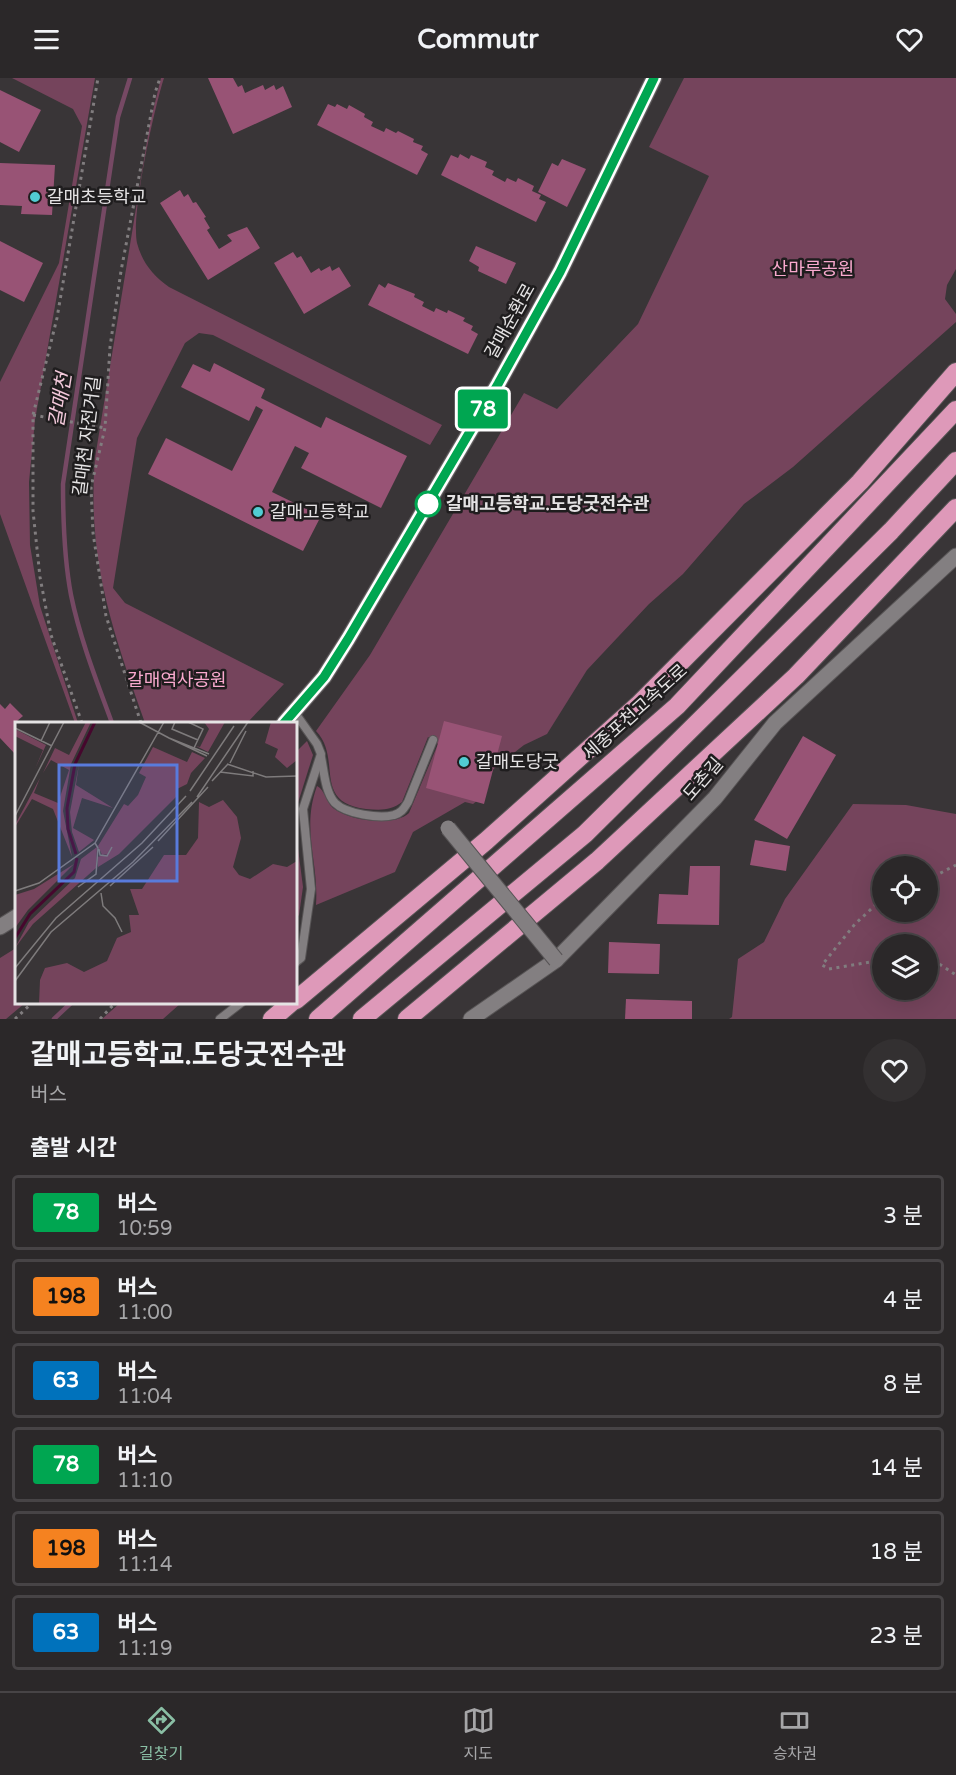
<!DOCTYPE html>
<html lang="ko">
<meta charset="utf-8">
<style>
body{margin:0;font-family:"Varela Round","Noto Sans KR",sans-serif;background:#333031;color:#f1f3f6;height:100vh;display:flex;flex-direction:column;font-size:22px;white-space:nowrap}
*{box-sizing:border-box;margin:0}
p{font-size:20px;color:#a6a6a8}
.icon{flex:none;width:33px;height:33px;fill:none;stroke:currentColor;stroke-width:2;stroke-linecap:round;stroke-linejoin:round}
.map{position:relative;height:941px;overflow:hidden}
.side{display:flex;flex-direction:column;background:#2b2829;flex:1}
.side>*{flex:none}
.badge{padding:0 12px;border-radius:4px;font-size:21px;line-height:39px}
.tools{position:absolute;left:872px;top:778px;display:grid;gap:12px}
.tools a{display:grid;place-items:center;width:66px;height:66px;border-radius:50%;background:#2b2829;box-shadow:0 6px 24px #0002,0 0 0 2px #474446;font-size:30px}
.map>.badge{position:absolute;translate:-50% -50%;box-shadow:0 0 0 3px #fff}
h2{padding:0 30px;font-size:22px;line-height:54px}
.round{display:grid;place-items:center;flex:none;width:63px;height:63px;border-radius:32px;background:#333031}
.headline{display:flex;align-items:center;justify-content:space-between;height:102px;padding:0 30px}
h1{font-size:28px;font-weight:700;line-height:45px}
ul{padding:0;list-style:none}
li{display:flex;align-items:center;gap:18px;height:75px;margin:0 12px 9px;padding:0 18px;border:3px solid #474446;border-radius:6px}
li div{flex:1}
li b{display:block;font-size:22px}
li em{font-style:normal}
li .badge{min-width:66px;font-weight:700;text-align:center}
header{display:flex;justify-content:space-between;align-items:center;height:78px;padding:0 30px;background:#2b2829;font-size:27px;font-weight:700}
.tabs{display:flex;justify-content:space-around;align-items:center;height:84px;border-top:2px solid #474446;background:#2b2829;font-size:16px;color:#a6a6a8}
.tabs a{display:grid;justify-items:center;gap:3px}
.tabs .current{color:#8abfa5}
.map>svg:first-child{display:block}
.green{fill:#75445c;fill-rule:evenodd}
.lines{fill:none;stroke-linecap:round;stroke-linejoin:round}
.stream{stroke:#764964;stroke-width:4.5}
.building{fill:#985375}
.service-casing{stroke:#575455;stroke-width:10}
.minor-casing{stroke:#575455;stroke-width:17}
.tertiary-casing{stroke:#575455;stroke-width:17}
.motorway-casing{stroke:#575455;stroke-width:20}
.path{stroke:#817d7f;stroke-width:3;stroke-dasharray:3 4.5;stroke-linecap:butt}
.service{stroke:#837f81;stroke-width:8}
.minor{stroke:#837f81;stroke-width:15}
.tertiary{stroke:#837f81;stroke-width:15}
.motorway{stroke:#de99b9;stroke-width:18}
.minor-bridge-casing{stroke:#575455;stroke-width:17;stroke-linecap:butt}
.minor-bridge{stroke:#837f81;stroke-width:15}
.line-casing{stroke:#fff;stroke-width:14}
.line{stroke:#00a651;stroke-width:9}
.poi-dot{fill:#51ccd3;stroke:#1f1d1e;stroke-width:2}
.stop-dot{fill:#fff;stroke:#00a651;stroke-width:3}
.labels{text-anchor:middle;stroke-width:5;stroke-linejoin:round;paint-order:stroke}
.poi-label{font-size:18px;fill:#e5e3e4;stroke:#1f1d1e;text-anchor:start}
.park-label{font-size:18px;fill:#f9a9ce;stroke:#1f1d1e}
.street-label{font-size:18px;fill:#e5e3e4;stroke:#1f1d1e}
.stop-label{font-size:18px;font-weight:bold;fill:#e5e3e4;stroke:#1f1d1e;text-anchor:start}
.water-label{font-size:20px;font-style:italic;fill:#f3c9db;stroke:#1f1d1e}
.inset-river{fill:none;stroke:#46072d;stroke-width:3}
.inset-road{fill:none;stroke:#7e7b7c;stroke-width:1.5}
.view{fill:#597bdc;fill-opacity:0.15;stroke:#597bdc;stroke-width:3}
.inset-edge{fill:none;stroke:#e5e3e4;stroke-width:3}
</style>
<header><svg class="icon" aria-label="menu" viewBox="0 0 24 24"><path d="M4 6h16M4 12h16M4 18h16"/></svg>Commutr<svg class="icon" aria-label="heart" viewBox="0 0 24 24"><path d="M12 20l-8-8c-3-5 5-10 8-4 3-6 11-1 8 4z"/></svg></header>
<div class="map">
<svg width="956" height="941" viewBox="0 0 956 941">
<rect width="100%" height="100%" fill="#393537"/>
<g class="green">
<polygon points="12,0 95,0 35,342 29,404 30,467 40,528 78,645 75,645 0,436 0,304 59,185 82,48 73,31"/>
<path d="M161,0H164C154,31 131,136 137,165C142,184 153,198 169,209L442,347L430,367L213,257L199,255L185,265L137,360L113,510L125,525L284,606L247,645H145C112,551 87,482 95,380L150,45Z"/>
<path d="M684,0H956V191L947,207L945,221L956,236V244L793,389L744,426L683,496L649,526L587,592L547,656L524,667L491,693L484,717L473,726L465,724L413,754L395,794L316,827C319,783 301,752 317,708C325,712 326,724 333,730C349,743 394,749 409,735L438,666L428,659L402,724C391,733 380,732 366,731C311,724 343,681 316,653L370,577L524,315L557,331L638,246L709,98L649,69Z"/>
<polygon points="307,663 313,677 296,731 296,674"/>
<path d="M853,726L906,727L956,736V941H729L732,939L738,881L764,864L785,821ZM882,789H927V834H882ZM882,867H927V912H882Z"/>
<polygon points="296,755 303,809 299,837 296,840"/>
<polygon points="16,870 16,924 25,925 6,941 0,941 0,880"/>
<polygon points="120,925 120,924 181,925 163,941 102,941"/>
</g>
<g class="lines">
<g class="stream">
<path d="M112,645C97,604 80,561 71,517C64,480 63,443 63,406L118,39L130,0"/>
<polyline points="54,941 72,924"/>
</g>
</g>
<g class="building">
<polygon points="208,0 233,0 238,9 242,7 245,15 263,7 265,12 274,7 276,12 283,8 292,29 233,56"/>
<polygon points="0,12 41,32 19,74 0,64"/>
<polygon points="328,26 335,29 337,26 347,31 349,27 365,36 364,39 373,44 371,48 384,54 386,50 396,55 398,53 414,61 413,64 423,68 421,72 428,76 417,97 317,47"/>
<polygon points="460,76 469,81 471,77 487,84 485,89 494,93 492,97 505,104 507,100 516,104 518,100 534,108 532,113 541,117 539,121 546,124 536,144 441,97 451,77 458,80"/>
<polygon points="562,81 586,91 567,129 538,114 552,85 558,88"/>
<polygon points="0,85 55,87 52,137 21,136 22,128 0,127"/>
<polygon points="180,112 184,119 188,116 193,125 196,124 206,139 204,140 210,150 207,152 219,171 232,163 227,157 247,149 260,170 208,202 160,125"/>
<polygon points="0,163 43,185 24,224 0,212"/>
<polygon points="476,168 516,185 506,206 478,193 479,189 469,183"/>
<polygon points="293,174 297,180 301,178 311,195 319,190 321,193 330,188 332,193 339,189 351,208 304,236 274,185"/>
<polygon points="388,205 415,216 414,219 424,224 422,228 434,234 436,230 447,235 448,232 465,240 463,243 473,248 471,252 478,256 468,276 368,227 379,206 385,210"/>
<polygon points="214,285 265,311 261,320 321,350 326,339 407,378 381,430 301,390 309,375 295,368 272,414 321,438 303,473 148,396 166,360 232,393 263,332 256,328 249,343 181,309 193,286 210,294"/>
<polygon points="10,625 23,638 17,643 19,645 16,645 16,677 0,660 0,626 5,631"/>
<polygon points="444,643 502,658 484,726 426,710"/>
<polygon points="803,658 836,677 787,761 754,742"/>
<polygon points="755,762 790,768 786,793 750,787"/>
<polygon points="690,788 720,788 719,847 657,846 659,816 688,817"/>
<polygon points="609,864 660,866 659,896 608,895"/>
<polygon points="626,921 692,923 692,941 625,941"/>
</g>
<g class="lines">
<g class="service-casing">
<g id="service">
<polyline points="295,635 317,666 321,676 303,731 311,811 301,880 296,884"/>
<path d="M321,679C324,693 325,714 335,725C346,736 380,741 394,737C402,735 404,730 408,724L433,662"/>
<polyline points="220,941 242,924"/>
</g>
</g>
<g class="minor-casing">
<polyline id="minor" points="471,941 556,882 715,720 775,645 956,478"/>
</g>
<g class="tertiary-casing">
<g id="tertiary">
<polyline points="284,645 324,599 348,561 498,306 560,194 654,0"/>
<polyline points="0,849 16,839"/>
</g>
</g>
<g class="motorway-casing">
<g id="motorway">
<polyline points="296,922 486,763 638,627 860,404 956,294"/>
<polyline points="272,941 292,924"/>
<polyline points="318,941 677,628 956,332"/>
<polyline points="362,941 585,756 891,453 956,383"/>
<polyline points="407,941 597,783 796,598 956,430"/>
</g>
</g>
<g class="path">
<polyline points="33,337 105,350"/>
<polyline points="82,645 51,557 40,499 33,433 33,337 57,240 98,0"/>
<polyline points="141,645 106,538 93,455 91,409 105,350 110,269 121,193 155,15 160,0"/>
<polyline points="927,802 956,787"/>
<polyline points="882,821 855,846 822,887 829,891 882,882"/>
<polyline points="927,878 956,897"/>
<polyline points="15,941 33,924"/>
<polyline points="100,941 116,924"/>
</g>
<use href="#service" class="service"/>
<use href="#minor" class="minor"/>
<use href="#tertiary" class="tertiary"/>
<use href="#motorway" class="motorway"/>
<g class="minor-bridge-casing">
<polyline id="minor-bridge" points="448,750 556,882"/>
</g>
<use href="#minor-bridge" class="minor-bridge"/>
</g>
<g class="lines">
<g class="line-casing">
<polyline id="line" points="284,645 324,599 348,561 498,306 560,194 654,0"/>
</g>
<use href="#line" class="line"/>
</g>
<g class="poi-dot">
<circle cx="35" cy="119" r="6"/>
<circle cx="258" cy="434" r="6"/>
<circle cx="464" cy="684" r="6"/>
</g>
<circle class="stop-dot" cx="428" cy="426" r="12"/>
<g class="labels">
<g class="poi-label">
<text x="47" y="125">갈매초등학교</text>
<text x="270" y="440">갈매고등학교</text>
<text x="476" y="690">갈매도당굿</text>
</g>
<g class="park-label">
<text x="813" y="197">산마루공원</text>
<text x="177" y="608">갈매역사공원</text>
</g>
<g class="street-label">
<text transform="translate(510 243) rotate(-61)" y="6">갈매순환로</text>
<text transform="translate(87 358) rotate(-83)" y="6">갈매천 자전거길</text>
<text transform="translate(635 634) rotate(-42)" y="6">세종포천고속도로</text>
<text transform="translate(703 701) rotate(-49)" y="6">도촌길</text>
</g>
<g class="stop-label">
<text x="446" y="432">갈매고등학교.도당굿전수관</text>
</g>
<g class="water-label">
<text transform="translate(60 322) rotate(-81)" y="7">갈매천</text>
</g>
</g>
<g transform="translate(15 644)">
<rect width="282" height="282" fill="#393537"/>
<path d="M71,0H76L56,42L48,89L57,135L38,87L17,77L0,105V103L25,56L19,71L43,81L54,48L36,38L28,51L40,26L54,33ZM85,0L64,42L61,63L98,86L67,76L58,106L79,118L64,130L57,110L55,90L64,42ZM189,0H210L193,30L181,24L185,25L194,7ZM256,0H282V38L272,46L260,35L263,27L250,21ZM0,7L31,23L20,47L28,28L0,14ZM138,25L172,40L177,30L190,36L176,51L172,62L162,67L163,73L104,132L83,145L82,135L93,132L87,133L83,124L109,82L113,84L123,73L131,55L124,51ZM208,78L222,95L226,116L218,145L224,153L235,157L258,142L272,145L282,139V282H24L25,258L30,246L52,241L69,250L92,239L102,216L116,210L114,193H124L115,167H127L149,133H171L183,116L184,80L194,85ZM82,125L81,146L18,202L0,226L14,200L60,156L66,137ZM59,142L13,188L0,206V173L19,167Z" fill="#75445c"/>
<path class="inset-river" d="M61,132L53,107L52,86L60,42L80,0M0,216L15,192L59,150L62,136"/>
<path class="inset-road" d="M124,0L154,16M160,0L157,7L183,18M173,0L188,7L179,26M0,6L37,24M26,19L35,0M192,34L154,16L194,32M215,41L231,9M212,42L251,55L282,54M205,50L238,54V49M197,59L213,42M175,69L219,4M182,75L233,0M0,94L49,0M143,119L193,65M84,127L85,133L92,134L97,125M95,164L138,125M63,165L81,152L83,126L80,121M0,169L24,161L80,121L149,0M86,171L88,184L100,196L107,210M0,246L41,196L127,121L171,74M0,259L36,210L118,140L177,80"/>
<path class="view" d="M44,43H162V159H44Z"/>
<rect width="282" height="282" class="inset-edge"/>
</g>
</svg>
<div class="tools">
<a><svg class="icon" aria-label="locate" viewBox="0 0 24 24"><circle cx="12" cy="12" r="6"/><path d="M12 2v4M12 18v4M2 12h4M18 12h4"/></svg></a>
<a><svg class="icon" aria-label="layers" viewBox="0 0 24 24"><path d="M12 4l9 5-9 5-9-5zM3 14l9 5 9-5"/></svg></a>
</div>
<b class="badge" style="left:483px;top:331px;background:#00a651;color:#fff">78</b>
</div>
<section class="side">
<div class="headline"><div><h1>갈매고등학교.도당굿전수관</h1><p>버스</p></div><a class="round"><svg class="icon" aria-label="heart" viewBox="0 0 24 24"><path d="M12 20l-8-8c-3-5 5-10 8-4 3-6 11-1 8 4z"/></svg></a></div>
<h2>출발 시간</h2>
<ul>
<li><span class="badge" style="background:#00a651;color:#fff">78</span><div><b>버스</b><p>10:59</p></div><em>3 분</em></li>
<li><span class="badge" style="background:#f58220;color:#111">198</span><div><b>버스</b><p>11:00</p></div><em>4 분</em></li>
<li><span class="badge" style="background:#0072bc;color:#fff">63</span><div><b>버스</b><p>11:04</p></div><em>8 분</em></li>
<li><span class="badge" style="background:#00a651;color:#fff">78</span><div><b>버스</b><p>11:10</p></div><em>14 분</em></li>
<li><span class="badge" style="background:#f58220;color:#111">198</span><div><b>버스</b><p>11:14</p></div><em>18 분</em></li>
<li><span class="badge" style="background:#0072bc;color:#fff">63</span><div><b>버스</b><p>11:19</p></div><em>23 분</em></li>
</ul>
</section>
<nav class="tabs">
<a class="current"><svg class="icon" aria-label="directions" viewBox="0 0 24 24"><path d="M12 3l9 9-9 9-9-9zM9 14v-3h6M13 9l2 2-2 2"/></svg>길찾기</a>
<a><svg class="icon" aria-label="map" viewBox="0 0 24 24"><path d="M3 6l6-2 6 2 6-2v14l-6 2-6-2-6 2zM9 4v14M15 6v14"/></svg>지도</a>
<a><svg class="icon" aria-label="tickets" viewBox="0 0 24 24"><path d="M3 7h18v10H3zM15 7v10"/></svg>승차권</a>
</nav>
